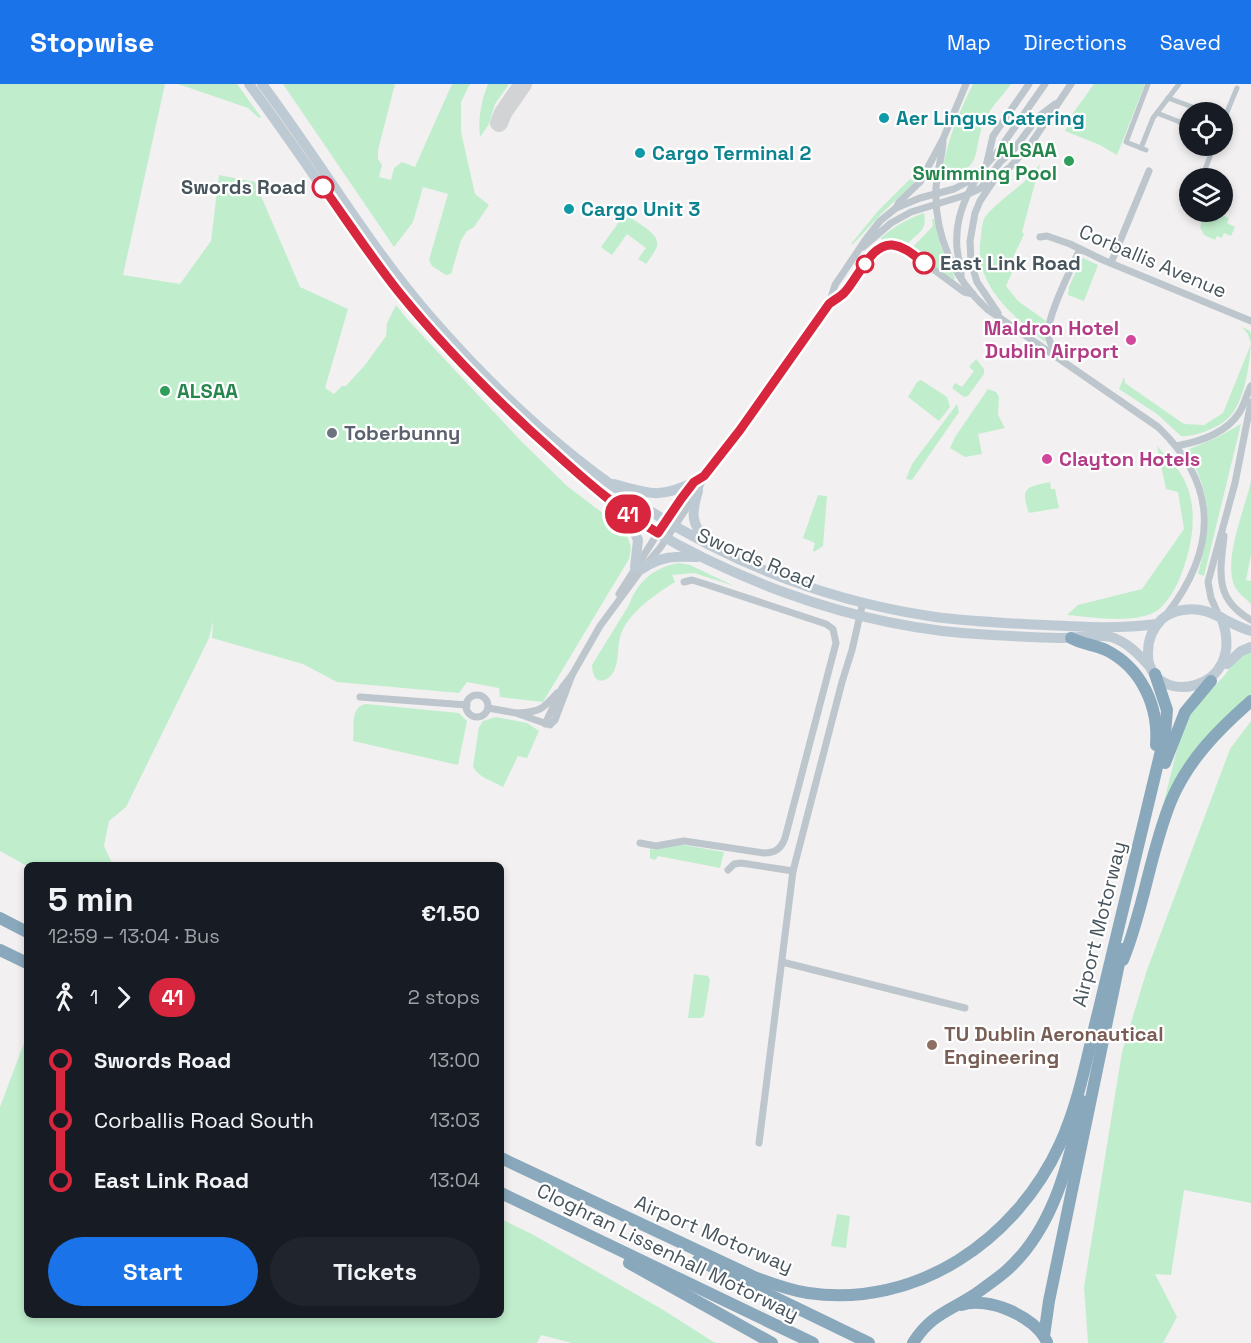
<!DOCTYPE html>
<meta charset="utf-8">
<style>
body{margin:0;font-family:"Space Grotesk",sans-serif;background:#20242c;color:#f1f3f6;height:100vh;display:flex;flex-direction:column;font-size:22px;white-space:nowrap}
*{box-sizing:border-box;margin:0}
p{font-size:20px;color:#9ea1a6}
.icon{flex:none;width:33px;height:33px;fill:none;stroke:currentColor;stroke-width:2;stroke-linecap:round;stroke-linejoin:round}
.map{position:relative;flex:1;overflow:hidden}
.panel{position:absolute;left:24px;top:778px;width:480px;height:456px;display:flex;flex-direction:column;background:#171b24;border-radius:9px;box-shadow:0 3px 9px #0003}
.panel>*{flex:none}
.badge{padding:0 12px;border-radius:20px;font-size:21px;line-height:39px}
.buttons{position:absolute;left:1179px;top:18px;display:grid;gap:12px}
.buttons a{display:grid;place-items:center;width:54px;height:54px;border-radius:50%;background:#171b24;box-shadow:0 3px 9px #0003;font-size:30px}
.map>.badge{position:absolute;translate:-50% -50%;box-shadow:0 0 0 3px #fff}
.legs{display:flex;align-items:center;gap:9px;height:66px;padding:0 24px;font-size:20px}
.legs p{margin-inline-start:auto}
.summary{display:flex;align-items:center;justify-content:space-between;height:102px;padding:0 24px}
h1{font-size:33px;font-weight:700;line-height:45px}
.button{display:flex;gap:12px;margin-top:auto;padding:12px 24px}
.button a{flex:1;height:69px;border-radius:36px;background:#1a73e8;color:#fff;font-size:24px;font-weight:700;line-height:69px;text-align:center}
.button a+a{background:#20242c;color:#f1f3f6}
ul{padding:0 24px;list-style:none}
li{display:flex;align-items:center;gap:21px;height:60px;font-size:22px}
li i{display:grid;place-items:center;width:9px;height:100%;margin:0 8px;background:currentColor}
li i::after{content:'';width:15px;height:15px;margin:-8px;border:4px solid;border-radius:50%;background:#171b24}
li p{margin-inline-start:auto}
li:first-child i{background:linear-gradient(#0000 50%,currentColor 0)}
li:last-child i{background:linear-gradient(currentColor 50%,#0000 0)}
header{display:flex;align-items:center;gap:36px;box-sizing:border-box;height:84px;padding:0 30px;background:#1a73e8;color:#fff}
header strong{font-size:28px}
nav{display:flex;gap:33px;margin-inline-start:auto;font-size:21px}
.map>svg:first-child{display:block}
.green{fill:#c0eecd}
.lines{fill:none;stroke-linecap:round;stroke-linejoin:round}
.taxiway{stroke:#d2d3d5;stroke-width:18}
.pedestrian{stroke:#bcc6cc;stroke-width:5}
.minor{stroke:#bcc6cc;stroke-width:7}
.secondary{stroke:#becad3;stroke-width:10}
.motorway{stroke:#8aa8bc;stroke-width:12}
.line-1-casing{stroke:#fff;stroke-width:14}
.line-1{stroke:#d7263d;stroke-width:9}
.culture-dot{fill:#0f9aa8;stroke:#fff;stroke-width:2}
.leisure-dot{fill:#2e9e5b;stroke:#fff;stroke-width:2}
.stop-1-dot{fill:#fff;stroke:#d7263d;stroke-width:3}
.hotel-dot{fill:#d1479c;stroke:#fff;stroke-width:2}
.worship-dot{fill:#6b7280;stroke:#fff;stroke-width:2}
.education-dot{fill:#8d6e63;stroke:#fff;stroke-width:2}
.labels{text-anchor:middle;stroke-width:4.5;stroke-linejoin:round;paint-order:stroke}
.culture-label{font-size:20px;font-weight:bold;fill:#0d838f;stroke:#fff;text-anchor:start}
.leisure-label{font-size:20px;font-weight:bold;fill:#27864d;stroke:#fff;text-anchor:end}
.stop-label{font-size:20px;font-weight:bold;fill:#48555d;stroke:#fff;text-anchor:end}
.street-label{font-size:20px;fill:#48555d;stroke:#fff}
.hotel-label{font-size:20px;font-weight:bold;fill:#b23c85;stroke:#fff;text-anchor:end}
.worship-label{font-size:20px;font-weight:bold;fill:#5b616d;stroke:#fff;text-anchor:start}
.education-label{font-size:20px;font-weight:bold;fill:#785e54;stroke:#fff;text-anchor:start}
</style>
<header>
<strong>Stopwise</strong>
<nav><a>Map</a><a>Directions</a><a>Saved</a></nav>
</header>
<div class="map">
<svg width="1251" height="1259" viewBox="0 0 1251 1259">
<rect width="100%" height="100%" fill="#f2f0f0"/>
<g class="green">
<polygon points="0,0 165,0 123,191 180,200 211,157 219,91 255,98 300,203 348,225 325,304 334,310 342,302 346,302 365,281 386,252 387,239 396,221 408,236 521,357 567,402 625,446 631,463 629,475 543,618 500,613 499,604 467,598 459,609 337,598 303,580 212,554 213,537 209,554 126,723 109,737 104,762 112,779 112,781 27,782 0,767"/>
<polygon points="178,0 237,0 261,33 259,34 248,24"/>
<polygon points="283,0 395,0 378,66 378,75 382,81 379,93 391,96 394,84 402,78 415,83 452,0 470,0 461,18 461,48 475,110 489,121 474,143 467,147 461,156 451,190 446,191 432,182 429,176 448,110 423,103 413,138 394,163"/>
<path d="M488,0H509L495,20L489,40L480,53C478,33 481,18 488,0Z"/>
<path d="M973,0H1011C1004,10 994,20 988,30C968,66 991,81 940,98C946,60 956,35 973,0Z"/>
<polygon points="1094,0 1145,0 1117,71 1100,61 1065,47 1072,33 1071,32"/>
<path d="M1040,80L1022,148L1024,150L1010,180L1015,182L1006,202L1018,217L1046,237L1044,247L1045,258C1013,232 972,200 981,153C981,148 982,140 984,135C989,125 1015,106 1024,98C1030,92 1035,86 1040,80Z"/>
<polygon points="910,95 915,98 882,129 853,160 851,160 878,127"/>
<polygon points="1191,128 1213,128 1229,134 1227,139 1235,143 1231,152 1224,149 1222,154 1217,152 1215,156 1204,151 1200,143 1204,133"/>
<path d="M924,129C928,149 916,148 905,163L896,158H883L881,154C894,142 908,135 924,129Z"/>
<path d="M626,132C632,134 637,138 643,142C664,157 659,162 646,180L638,175L646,164L627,150L612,171L601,163L621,135Z"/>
<polygon points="932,135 934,135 941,163 955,194 954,196 911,165 933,142"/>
<polygon points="1083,174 1098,181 1084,217 1068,211 1069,203 1081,176"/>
<path d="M1242,243L1250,247L1251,249C1251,274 1246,321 1225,337C1219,342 1211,345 1204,348C1196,350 1189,353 1181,352L1157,330L1119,305L1124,293L1125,299L1184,340L1204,341L1223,329L1251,260L1248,250Z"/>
<polygon points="976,275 984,285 984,290 968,312 964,313 952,304 955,299 962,303 974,287 969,283"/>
<polygon points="921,296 947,313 950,323 939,337 908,313 917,298"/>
<polygon points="988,305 996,308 999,313 998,331 1005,344 978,350 982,370 965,373 950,364 955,353"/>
<polygon points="957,320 959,328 912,396 906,395 912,380"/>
<path d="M1241,340L1204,492L1198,490C1212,438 1212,414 1187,366L1216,354Z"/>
<path d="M1157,362C1164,370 1172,378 1178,386C1200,415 1194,457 1182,488C1177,502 1170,516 1158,526C1137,541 1091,533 1067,531L1078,521L1142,505L1184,445L1178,408L1166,405Z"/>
<path d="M1251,397V471L1246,496L1251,497V520C1246,515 1238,509 1235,503C1222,477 1245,425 1251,397Z"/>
<path d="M1050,398L1051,405H1055L1059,424L1029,429C1020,404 1026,403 1050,398Z"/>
<polygon points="818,411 827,412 823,462 814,468 813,466 815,459 803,454"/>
<path d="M679,479L690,481L734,502L694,489L672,491L675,498C656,510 629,528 621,550C616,563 621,585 608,594C597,602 592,591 592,581L629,521C638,497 654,483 679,479Z"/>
<polygon points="1251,567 1251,615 1163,722 1179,657 1187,632 1224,592 1236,575"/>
<path d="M366,620L459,629L467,637L458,681L353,657C355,645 349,623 366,620Z"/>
<path d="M496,633L527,639L539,647L527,674L518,672L503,703C493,697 477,693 473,682L479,643L483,637Z"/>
<polygon points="1251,637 1251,1119 1184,1106 1171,1191 1155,1190 1177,1233 1163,1259 1088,1259 1084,1203 1122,968 1147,886 1230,665"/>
<polygon points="678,760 724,768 720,784 658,772 655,776 650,774 650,764 653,766"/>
<polygon points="694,890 708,892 710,896 704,932 701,934 688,934"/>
<polygon points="27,951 27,1232 501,1232 501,1135 532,1150 665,1227 715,1259 572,1259 541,1251 537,1259 0,1259 0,1023"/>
<polygon points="837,1130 850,1132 846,1164 831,1162"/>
</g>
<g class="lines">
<polyline class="taxiway" points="499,39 503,29 523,0"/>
<g class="pedestrian">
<polyline points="1168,14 1206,28"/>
<polyline points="1157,29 1190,42"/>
<polyline points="1222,40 1237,4"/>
<polyline points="1141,64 1126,58 1148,0"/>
<polyline points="1146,66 1141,64 1153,34 1179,0"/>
<polyline points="1204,88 1214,62"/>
</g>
<g class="minor">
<path d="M943,58C942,73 937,88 936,104C934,150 953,194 987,225L1158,343C1219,401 1217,465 1167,530"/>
<polyline points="987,78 993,52 1029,0"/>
<polyline points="896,124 920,114 954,105 973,95 996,70 1045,0"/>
<polyline points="1040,153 1047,152 1070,160 1103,176 1251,237"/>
<polyline points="863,163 891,139 911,128 966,111 981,104 1001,77 1012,68 1038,33 1055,20"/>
<polyline points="1111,179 1149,87"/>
<path d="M961,193C961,183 958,174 957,164C955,138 963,117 976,95"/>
<polyline points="830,219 845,208 875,168 891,160 910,168 964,208 973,210"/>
<polyline points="998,229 977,198 971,178 970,157 975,129 980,117 996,93 1010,83 1030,61 1071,0"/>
<path d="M1056,272C1054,265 1048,257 1048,250C1048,230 1071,185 1080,165"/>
<path d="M1176,362C1199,358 1226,349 1239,329C1245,320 1246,311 1251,302"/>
<path d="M1224,452C1220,489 1214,515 1251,536"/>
<polyline points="619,510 672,427 693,400"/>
<polyline points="1219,532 1211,514 1208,498 1235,399 1251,318"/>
<circle cx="477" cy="622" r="11"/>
<polyline points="360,613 467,621"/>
<polyline points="488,624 516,629 550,641 555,636 572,591"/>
<path d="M518,629C540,628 543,625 557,609"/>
<polyline points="545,640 562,604 572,591 600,542 642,485 660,464 698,407 704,392 775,298 829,220 835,201 866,155 880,137 896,124 899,118 920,98 943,55 966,0"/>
<path d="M640,759L656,762L684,757L764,769C775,769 781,765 785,754L836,559L833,545L826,540L705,500L692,496L684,498"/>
<polyline points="728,786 734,780 741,779 793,787"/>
<polyline points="782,878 965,924"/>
<polyline points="759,1059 793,787 842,598 852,566 863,518"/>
</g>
<g class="secondary">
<path d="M249,0C288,52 323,106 361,158C416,234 480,302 549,364C582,393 615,423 652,446C694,471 740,492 786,509C852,533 922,548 992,551C1015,552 1037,554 1060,554C1077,554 1095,550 1111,553C1128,558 1140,572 1151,584"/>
<path d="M262,0C319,76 367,159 429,231C564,387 721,500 929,532C960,537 992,538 1024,540C1068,542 1113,546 1157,540"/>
<path d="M614,400C649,410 660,415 694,398"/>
<path d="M698,407C691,430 691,439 707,459"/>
<polyline points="626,429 638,456 635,483"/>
<path d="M642,485C660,472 676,472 697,473"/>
<path d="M1221,533C1251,610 1146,626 1148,568C1148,555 1153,544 1162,535C1168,530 1175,527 1183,526C1210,521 1226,540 1251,547"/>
<polyline points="1227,580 1241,567 1251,563"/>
</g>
<g class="motorway">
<path d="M1071,554C1082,560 1095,561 1106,566C1142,584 1159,623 1156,661"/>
<polyline points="1165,679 1185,628 1211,597"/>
<polyline points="0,834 27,848"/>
<polyline points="0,866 27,879"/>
<path d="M1123,876C1144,825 1150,768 1171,717C1188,676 1218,646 1251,617"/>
<path d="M501,1074L752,1192C770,1199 789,1206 808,1209C916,1225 1016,1156 1060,1060C1079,1019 1087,972 1098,929C1121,836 1142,743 1165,650L1167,626L1155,590"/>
<polyline points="501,1109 813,1259"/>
<polyline points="698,1176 869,1259"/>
<polyline points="629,1179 772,1259"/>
<path d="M961,1221C988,1212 1035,1232 1047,1258"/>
<polyline points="1044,1252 1049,1217 1122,865"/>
<path d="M913,1259C932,1228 954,1226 981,1206C989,1200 998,1194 1006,1187C1054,1145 1070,1076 1082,1017"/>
</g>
</g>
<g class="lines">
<g class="line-1-casing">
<path id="line-1" d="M323,103C348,138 371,173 398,207C445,265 498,318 554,368C586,397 620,427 658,449L681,415L694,398L704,392L740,346L829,220C834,216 840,213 844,209C857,196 871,159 892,161C904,162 915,172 924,179"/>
</g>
<use href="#line-1" class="line-1"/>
</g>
<g class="culture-dot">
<circle cx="884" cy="34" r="6"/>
<circle cx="640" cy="69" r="6"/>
<circle cx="569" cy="125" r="6"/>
</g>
<g class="leisure-dot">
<circle cx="1069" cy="77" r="6"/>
<circle cx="165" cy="307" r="6"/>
</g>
<g class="stop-1-dot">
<circle cx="323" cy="103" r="10"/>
<circle cx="924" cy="179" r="10"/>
<circle cx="865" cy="180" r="8"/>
</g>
<g class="hotel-dot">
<circle cx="1131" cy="256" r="6"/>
<circle cx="1047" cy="375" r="6"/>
</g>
<circle class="worship-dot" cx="332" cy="349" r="6"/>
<circle class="education-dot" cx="932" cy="961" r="6"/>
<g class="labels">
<g class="culture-label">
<text x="896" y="41">Aer Lingus Catering</text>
<text x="652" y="76">Cargo Terminal 2</text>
<text x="581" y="132">Cargo Unit 3</text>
</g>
<g class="leisure-label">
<text x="1057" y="73">ALSAA<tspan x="1057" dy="23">Swimming Pool</tspan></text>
<text x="177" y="314" text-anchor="start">ALSAA</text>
</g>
<g class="stop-label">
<text x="306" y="110">Swords Road</text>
<text x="940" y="186" text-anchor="start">East Link Road</text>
</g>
<g class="street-label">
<text transform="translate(1153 177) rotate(23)" y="7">Corballis Avenue</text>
<text transform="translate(756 474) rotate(23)" y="7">Swords Road</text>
<text transform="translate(1099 840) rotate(-76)" y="7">Airport Motorway</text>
<text transform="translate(714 1150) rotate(23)" y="7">Airport Motorway</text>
<text transform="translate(668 1168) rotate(26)" y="7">Cloghran Lissenhall Motorway</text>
</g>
<g class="hotel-label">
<text x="1119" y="251">Maldron Hotel<tspan x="1119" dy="23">Dublin Airport</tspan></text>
<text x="1059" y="382" text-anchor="start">Clayton Hotels</text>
</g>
<g class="worship-label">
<text x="344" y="356">Toberbunny</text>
</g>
<g class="education-label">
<text x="944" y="957">TU Dublin Aeronautical<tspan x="944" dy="23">Engineering</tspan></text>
</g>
</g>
</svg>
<div class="buttons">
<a><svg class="icon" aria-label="locate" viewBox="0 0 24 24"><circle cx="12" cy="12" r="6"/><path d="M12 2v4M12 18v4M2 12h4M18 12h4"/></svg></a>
<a><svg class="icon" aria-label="layers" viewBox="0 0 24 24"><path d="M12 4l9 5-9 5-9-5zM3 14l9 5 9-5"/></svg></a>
</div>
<b class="badge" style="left:628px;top:430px;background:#d7263d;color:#fff">41</b>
<section class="panel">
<div class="summary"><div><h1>5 min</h1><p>12:59 – 13:04 · Bus</p></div><b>€1.50</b></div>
<div class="legs"><svg class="icon" aria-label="walk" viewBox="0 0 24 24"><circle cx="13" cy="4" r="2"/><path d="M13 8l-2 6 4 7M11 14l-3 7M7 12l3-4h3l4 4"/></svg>1<svg class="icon" aria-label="forward" viewBox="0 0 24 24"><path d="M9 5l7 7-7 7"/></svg><b class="badge" style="background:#d7263d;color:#fff">41</b><p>2 stops</p></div>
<ul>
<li><i style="color:#d7263d"></i><b>Swords Road</b><p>13:00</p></li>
<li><i style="color:#d7263d"></i><span>Corballis Road South</span><p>13:03</p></li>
<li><i style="color:#d7263d"></i><b>East Link Road</b><p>13:04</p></li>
</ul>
<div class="button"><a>Start</a><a>Tickets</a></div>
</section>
</div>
